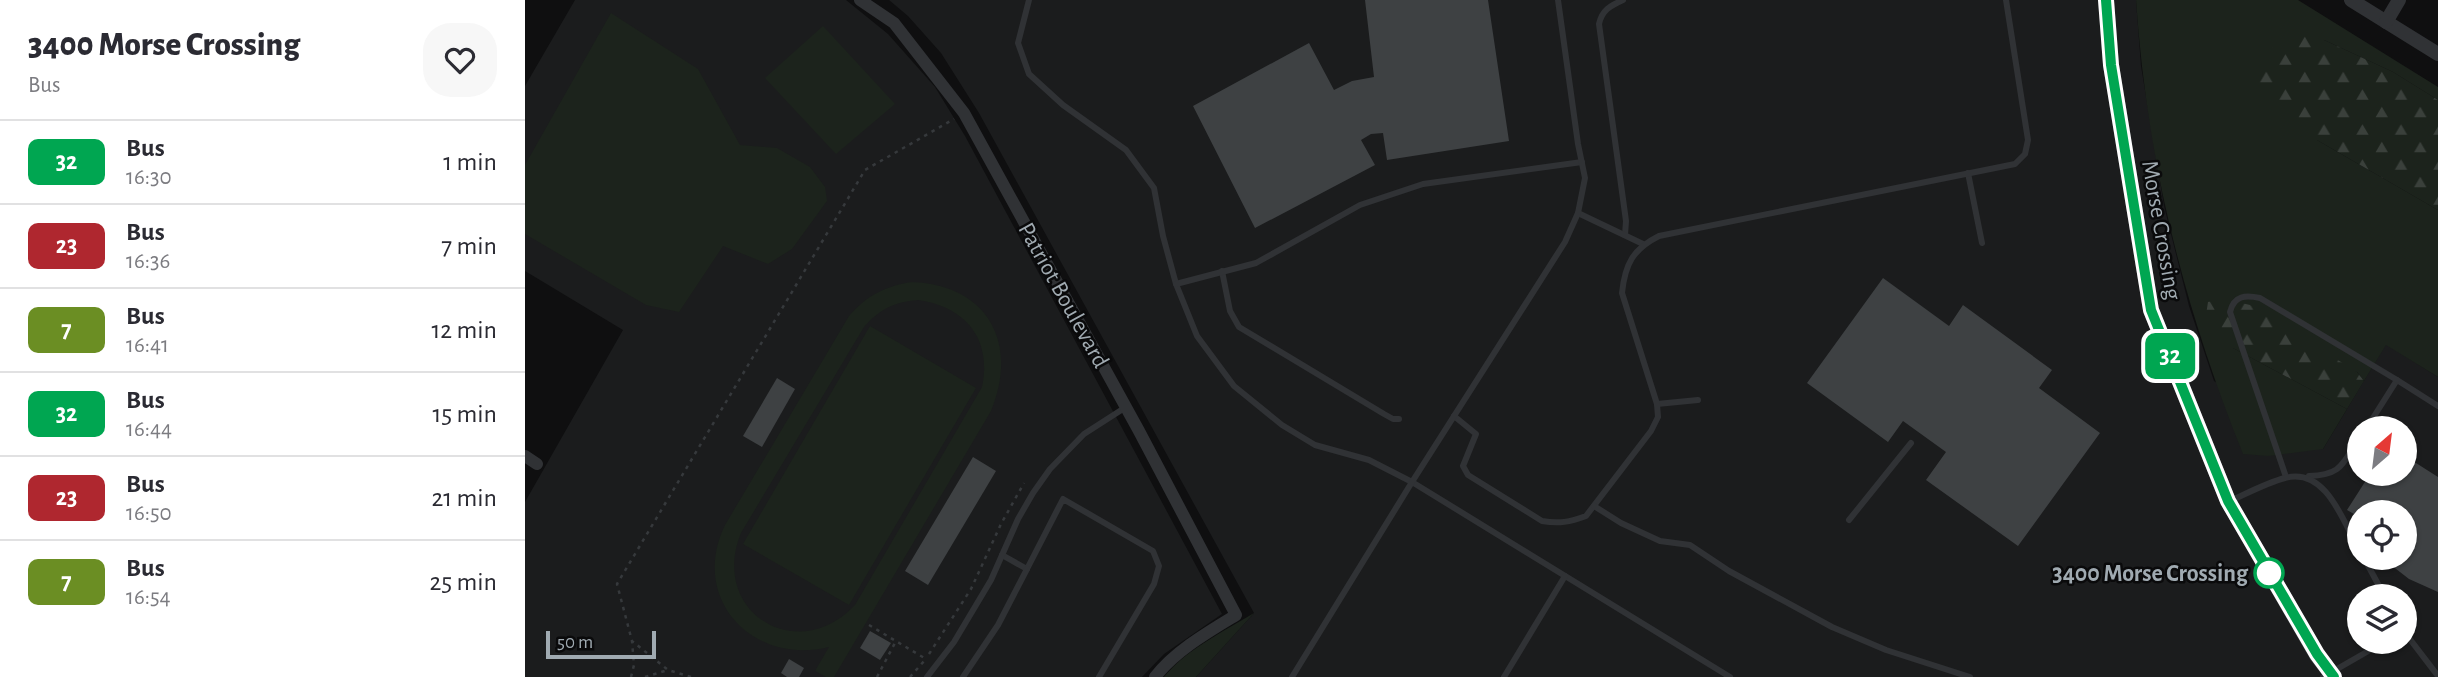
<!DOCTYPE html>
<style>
body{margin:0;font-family:"Alegreya Sans",sans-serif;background:#f7f7f7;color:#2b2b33;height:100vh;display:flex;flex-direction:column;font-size:26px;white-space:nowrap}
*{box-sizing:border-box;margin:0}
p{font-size:23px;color:#7c7c81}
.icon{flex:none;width:38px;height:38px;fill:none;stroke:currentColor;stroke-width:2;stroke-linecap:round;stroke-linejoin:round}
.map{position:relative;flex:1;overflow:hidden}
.drawer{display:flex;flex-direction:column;background:#fff;width:525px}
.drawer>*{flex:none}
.badge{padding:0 14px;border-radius:10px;font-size:24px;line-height:46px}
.needle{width:46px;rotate:28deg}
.fabs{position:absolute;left:1822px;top:416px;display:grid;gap:14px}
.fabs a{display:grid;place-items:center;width:70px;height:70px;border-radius:50%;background:#fff;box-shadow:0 2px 5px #0004;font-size:35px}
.scale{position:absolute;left:21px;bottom:18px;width:110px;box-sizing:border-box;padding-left:7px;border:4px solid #a0aab1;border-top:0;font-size:19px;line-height:24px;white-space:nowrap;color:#a0aab1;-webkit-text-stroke:5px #0a0a0b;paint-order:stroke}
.map>.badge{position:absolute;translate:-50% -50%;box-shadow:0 0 0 4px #fff}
.round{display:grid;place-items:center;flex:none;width:74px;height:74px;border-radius:28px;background:#f7f7f7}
.summary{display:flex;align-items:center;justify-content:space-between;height:119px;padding:0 28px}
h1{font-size:33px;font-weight:800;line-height:52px}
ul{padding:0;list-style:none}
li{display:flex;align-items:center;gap:21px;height:84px;padding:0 28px;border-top:2px solid #e1e1e2}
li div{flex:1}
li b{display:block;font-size:26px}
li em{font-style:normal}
li .badge{min-width:77px;font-weight:700;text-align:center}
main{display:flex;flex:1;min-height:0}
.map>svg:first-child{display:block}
.built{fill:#1b1c1d;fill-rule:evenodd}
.green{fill:#1c231c;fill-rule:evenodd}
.forest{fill:url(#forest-firs)}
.building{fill:#3e4143}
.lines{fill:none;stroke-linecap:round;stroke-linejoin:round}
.path{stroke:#36393c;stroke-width:2.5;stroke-dasharray:3.5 5;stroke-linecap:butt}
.service{stroke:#303235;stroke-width:6}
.minor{stroke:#303235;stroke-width:12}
.tertiary{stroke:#303235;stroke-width:14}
.secondary{stroke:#3e4245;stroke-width:16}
.line-casing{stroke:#fff;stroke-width:16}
.line{stroke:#00a651;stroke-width:10}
.stop-dot{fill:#fff;stroke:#00a651;stroke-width:3.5}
.labels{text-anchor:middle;stroke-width:5;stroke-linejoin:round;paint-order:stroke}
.street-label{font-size:24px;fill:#a0aab1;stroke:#0a0a0b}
.stop-label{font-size:24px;font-weight:bold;fill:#a0aab1;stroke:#0a0a0b;text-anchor:end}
</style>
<main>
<section class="drawer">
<div class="summary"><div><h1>3400 Morse Crossing</h1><p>Bus</p></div><a class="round"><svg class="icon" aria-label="heart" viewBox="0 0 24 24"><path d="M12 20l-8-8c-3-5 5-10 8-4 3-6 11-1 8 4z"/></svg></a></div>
<ul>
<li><span class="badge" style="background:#00a651;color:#fff">32</span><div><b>Bus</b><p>16:30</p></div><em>1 min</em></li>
<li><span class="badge" style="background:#af272f;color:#fff">23</span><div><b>Bus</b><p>16:36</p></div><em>7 min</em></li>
<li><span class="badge" style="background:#6b8e23;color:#fff">7</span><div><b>Bus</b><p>16:41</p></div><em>12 min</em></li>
<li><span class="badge" style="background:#00a651;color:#fff">32</span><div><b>Bus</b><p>16:44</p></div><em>15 min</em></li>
<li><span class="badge" style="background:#af272f;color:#fff">23</span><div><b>Bus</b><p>16:50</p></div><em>21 min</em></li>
<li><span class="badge" style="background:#6b8e23;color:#fff">7</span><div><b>Bus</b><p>16:54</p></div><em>25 min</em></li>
</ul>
</section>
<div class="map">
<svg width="1913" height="677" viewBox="0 0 1913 677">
<defs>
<pattern id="forest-firs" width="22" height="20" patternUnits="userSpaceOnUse" patternTransform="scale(1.75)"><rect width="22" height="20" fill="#1c231c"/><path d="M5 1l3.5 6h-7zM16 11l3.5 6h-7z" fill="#3a403b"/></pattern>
</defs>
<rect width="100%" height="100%" fill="#0f0f10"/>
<g class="built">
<polygon points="50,0 321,0 363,34 410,87 440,136 697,614 639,654 617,677 0,677 0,502 98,330 0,271 0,86"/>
<path d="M364,0H1611L1616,66L1639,206L1664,306L1689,381L1798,449L1861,344L1913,377V677H671L729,613L454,113L416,53L383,16ZM1834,429H1880V474H1834ZM1834,513H1880V558H1834ZM1834,597H1880V642H1834Z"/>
</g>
<g class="green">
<path d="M1611,0H1773L1913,87V100L1868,72L1799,40L1792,140L1913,210V377L1861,345L1839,381L1832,372L1708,348L1822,409L1798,449L1743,456L1718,454C1658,304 1622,162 1611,0Z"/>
<polygon points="86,13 173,69 215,145 252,148 285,167 300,187 302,201 267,249 243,264 198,246 154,312 121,305 0,234 0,165"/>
<polygon points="298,26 370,104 311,154 240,78"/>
<path d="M387,282C463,285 494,343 466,411L309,677H301L290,671L304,647C228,666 164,599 200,525L324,316C342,295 361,286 387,282ZM393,300C441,307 467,339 457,387L330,605C272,667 184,611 216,533L339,327C355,309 369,302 393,300Z"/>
<polygon points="345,326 451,388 324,605 218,544"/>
<path d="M729,613L671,677H639C662,649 698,632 729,613Z"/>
</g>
<g class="forest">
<polygon points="1767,33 1799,40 1868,72 1913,100 1913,210 1792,140 1733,99 1726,75 1736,56"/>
<polygon points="1699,299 1725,305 1832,372 1839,381 1822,409 1708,348 1681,315 1683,302"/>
</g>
<g class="building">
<polygon points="840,0 963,0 984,141 862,160 858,133 846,134 836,140 850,165 730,228 668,106 784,43 809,90 827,81 849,77"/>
<polygon points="1358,278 1424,326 1438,305 1527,370 1514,388 1575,433 1493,546 1401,480 1421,452 1378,421 1363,442 1282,383"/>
<polygon points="252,378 270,389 237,447 218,436"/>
<polygon points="1880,456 1913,477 1913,592 1884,579 1866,565 1870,558 1880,558 1880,513 1834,513 1834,517 1822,510 1845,474 1880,474"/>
<polygon points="448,457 471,471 403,585 380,571"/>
<polygon points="345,631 366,643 355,660 335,648"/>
<polygon points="264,659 279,668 274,677 262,677 256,673"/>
</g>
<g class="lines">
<g class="path">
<polyline points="344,625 401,659"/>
<polyline points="404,654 446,589 476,524 499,483"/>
<polyline points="106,677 109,665 107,641"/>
<polyline points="120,677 143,670"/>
<polyline points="166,677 143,670 107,641 92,584 340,170 429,119"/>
<polyline points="352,677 371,641"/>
<polyline points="385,677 400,660"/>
</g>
<g class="service">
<polyline points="504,0 493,43 504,74 538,105 601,150 629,188 638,236 651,284 672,336 709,386 757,425 790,445 844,460 887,482 1205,677"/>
<path d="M1098,0C1085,6 1077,10 1074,24L1101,221L1100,235"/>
<polyline points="1443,173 1457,243"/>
<polyline points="1053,213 1118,244"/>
<polyline points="697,271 705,311 714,327 859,414 868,419 874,419"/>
<polyline points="651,284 731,263 835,205 898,184 1057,162"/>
<polyline points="1132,404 1173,400"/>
<path d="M929,416L951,434L938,466L943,475L1017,521C1034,524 1045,522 1061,516L1126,431L1133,417L1132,404L1097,293C1100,264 1108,249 1134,236L1490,164L1500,154L1503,140L1481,0"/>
<polyline points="1841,429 1872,380 1913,406"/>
<path d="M1784,476C1817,475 1817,464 1834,439"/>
<path d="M1761,477L1705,312C1709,295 1721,295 1735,298L1872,380"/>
<path d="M1705,501C1723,493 1741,483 1760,478C1801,467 1818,521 1834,550"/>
<polyline points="1069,506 1096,523 1135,541 1165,545 1204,571 1307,627 1361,650 1445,677"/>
<polyline points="1324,520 1386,443"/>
<polyline points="477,555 502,569 538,499 628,551 634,566 629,584 574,677"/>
<polyline points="1839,558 1860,597"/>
<polyline points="1880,631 1884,638 1880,638"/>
<polyline points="1884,638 1913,676"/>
<polyline points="402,677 429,642 466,580 493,519 508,493 525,469 559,434 601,407"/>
<polyline points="438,677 473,625 502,569"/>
<polyline points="767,677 887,482 1040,242 1053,213 1060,178 1053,144 1033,0"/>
<polyline points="979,677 1040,576"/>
<polyline points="1798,677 1859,642"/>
</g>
<g class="minor">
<path d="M335,0L369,23L439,113L614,431L711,615C683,632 650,651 630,677"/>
<polyline points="0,456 12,464"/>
</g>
<g class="tertiary">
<polyline points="1826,0 1913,54"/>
<polyline points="1861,22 1874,0"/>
</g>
<polyline class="secondary" points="1581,0 1586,65 1626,310 1703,501 1792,655 1809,677"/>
</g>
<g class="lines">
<g class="line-casing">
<polyline id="line" points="1581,0 1586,65 1626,310 1703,501 1792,654 1809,677"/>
</g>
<use href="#line" class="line"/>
</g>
<circle class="stop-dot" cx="1744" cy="573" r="14"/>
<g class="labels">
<g class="street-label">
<text transform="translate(1637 230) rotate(80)" y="8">Morse Crossing</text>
<text transform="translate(539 295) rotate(61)" y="8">Patriot Boulevard</text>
</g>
<g class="stop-label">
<text x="1723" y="581">3400 Morse Crossing</text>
</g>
</g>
</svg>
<div class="fabs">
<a><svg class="needle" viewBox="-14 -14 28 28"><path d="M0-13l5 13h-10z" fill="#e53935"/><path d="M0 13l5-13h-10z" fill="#7c7c81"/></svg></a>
<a><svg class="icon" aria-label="locate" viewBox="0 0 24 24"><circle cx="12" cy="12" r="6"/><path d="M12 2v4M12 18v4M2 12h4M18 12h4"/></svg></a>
<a><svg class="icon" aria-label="layers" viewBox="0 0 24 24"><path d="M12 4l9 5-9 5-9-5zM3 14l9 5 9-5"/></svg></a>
</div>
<div class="scale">50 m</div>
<b class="badge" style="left:1645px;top:356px;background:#00a651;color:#fff">32</b>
</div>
</main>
